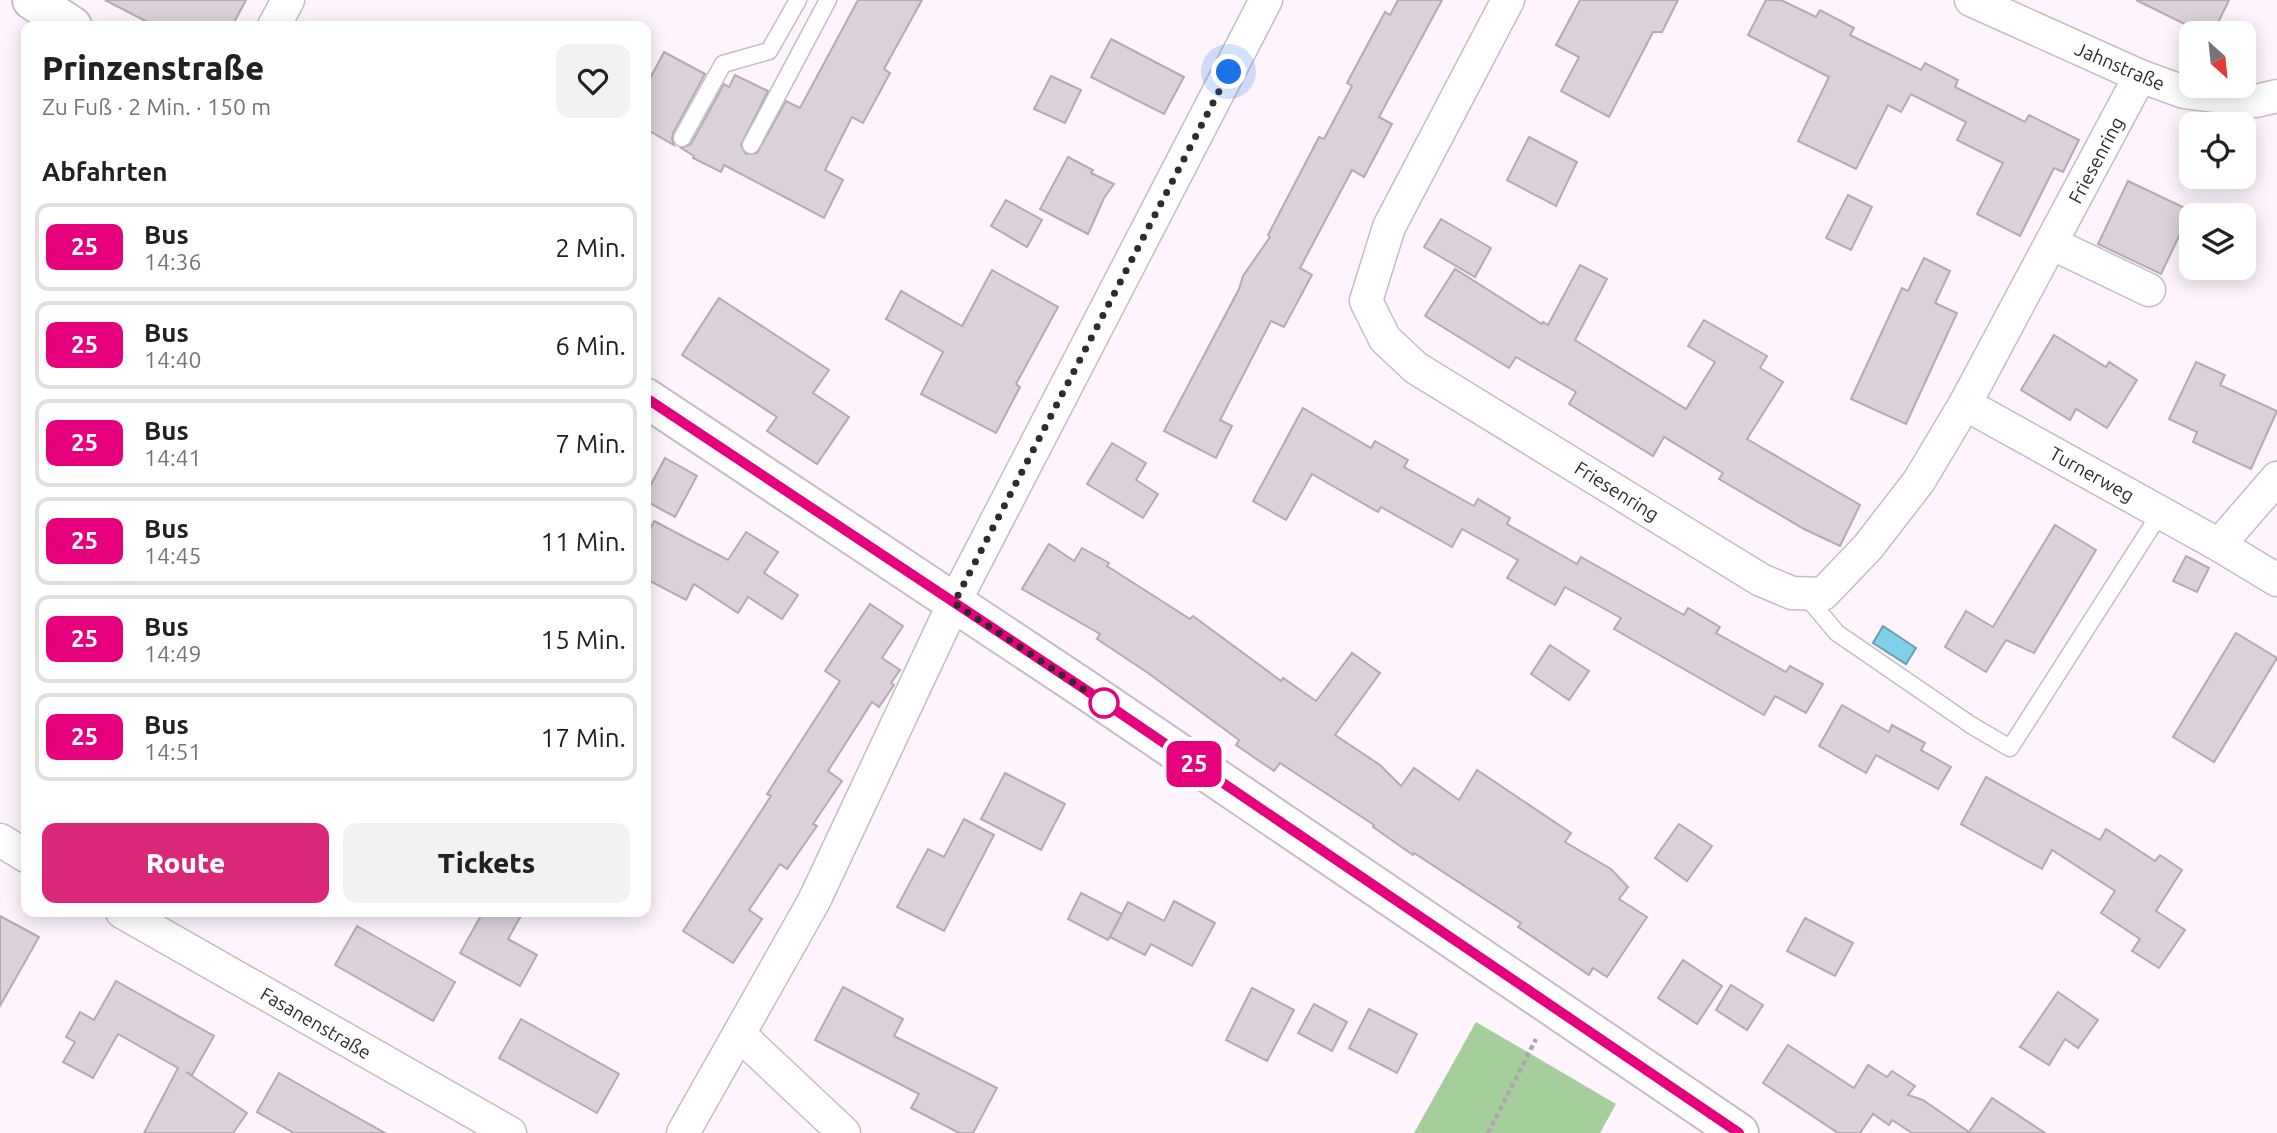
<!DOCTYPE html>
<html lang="de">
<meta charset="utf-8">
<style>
body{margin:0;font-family:Ubuntu,sans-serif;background:#f2f2f2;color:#202124;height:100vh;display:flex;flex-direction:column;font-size:26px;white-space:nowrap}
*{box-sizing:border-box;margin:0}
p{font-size:23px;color:#757577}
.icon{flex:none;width:38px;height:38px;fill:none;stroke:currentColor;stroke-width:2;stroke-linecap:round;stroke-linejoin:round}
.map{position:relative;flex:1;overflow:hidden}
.drawer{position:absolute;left:21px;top:21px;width:630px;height:896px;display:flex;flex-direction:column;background:#fff;border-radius:14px;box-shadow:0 4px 18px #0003}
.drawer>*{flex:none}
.badge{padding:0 14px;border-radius:10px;font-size:24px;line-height:46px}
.needle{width:46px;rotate:153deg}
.tools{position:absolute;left:2179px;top:21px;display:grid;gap:14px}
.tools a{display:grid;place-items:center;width:77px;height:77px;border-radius:14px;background:#fff;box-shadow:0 4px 18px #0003;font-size:35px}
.you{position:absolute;width:35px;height:35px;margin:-18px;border:5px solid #fff;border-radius:50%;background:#1a73e8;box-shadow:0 0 0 10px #1a73e833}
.map>.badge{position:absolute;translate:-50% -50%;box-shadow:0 0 0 4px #fff}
h2{padding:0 21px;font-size:26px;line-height:63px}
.round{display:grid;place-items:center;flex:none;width:74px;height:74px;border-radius:14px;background:#f2f2f2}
.headline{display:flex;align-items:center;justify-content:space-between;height:119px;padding:0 21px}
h1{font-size:33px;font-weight:800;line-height:52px}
.button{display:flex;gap:14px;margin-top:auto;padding:14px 21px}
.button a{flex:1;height:80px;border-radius:14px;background:#db2777;color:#fff;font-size:28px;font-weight:800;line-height:80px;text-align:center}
.button a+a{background:#f2f2f2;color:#202124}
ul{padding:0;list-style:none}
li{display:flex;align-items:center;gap:21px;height:88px;margin:0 14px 10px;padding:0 7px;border:4px solid #e0e0e0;border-radius:14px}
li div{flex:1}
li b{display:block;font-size:26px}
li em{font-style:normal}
li .badge{min-width:77px;font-weight:700;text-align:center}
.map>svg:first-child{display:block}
.forest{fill:#a4ce9a}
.water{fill:#80d1e8;stroke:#689fb0;stroke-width:2}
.building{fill:#dbd1da;stroke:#b3aab2;stroke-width:2}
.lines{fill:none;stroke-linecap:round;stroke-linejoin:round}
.lane-casing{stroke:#c6bcc5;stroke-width:19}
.street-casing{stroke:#c6bcc5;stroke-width:35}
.secondary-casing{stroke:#c6bcc5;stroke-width:42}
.path{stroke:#aea6ad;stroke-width:4.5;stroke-dasharray:5 3.5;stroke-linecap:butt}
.lane{stroke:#fff;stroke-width:16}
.street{stroke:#fff;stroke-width:32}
.secondary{stroke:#fff;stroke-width:38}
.line-casing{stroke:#fff;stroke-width:16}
.line{stroke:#e6007e;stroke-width:10}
.walk{stroke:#2f2b2f;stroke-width:7;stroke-dasharray:0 12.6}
.stop-dot{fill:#fff;stroke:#e6007e;stroke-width:3.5}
.labels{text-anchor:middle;stroke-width:7;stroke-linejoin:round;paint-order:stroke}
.street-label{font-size:19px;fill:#2f2b2f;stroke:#fff}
</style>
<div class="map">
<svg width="2277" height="1133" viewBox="0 0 2277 1133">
<rect width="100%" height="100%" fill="#fef4fd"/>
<polygon class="forest" points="1476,1022 1616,1104 1600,1133 1414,1133"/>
<polygon class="water" points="1883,626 1916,648 1906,664 1873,643"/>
<g class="building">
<polygon points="105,0 246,0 232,26 155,26"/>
<polygon points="858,0 922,0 884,69 890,73 863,123 852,117 825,170 843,180 824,218 724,165 721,172 693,158 694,156 681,148 691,144 724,84 729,87 735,75 768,91 741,145 746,154 757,153 786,101 800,108"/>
<polygon points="1398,0 1442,0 1379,117 1392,124 1364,177 1352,170 1300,268 1312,275 1284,327 1271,321 1220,420 1232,426 1216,458 1164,431 1239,289 1243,276 1270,237 1268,235 1319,137 1324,139 1352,86 1347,83 1385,12 1390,15"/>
<polygon points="1580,0 1678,0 1662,32 1653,32 1609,117 1561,91 1579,57 1556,45"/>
<polygon points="1766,0 1781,0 1816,17 1820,10 1854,28 1850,35 1921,70 1925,63 1958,80 1955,87 2025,122 2029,115 2079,140 2063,172 2054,168 2020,236 1977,214 2003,163 1957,140 1966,122 1911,94 1901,112 1888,105 1856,169 1798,141 1829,77 1748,35"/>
<polygon points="2136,0 2229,0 2213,33 2203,33"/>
<polygon points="1111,39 1184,77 1164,114 1091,77"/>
<polygon points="664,52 705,74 673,133 672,139 674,145 646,129 646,86"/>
<polygon points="1051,76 1081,90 1065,123 1034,109"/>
<polygon points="1529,137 1577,162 1556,206 1507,180"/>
<polygon points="1068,157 1093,170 1091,173 1114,184 1104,198 1088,234 1040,209"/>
<polygon points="2128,181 2191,211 2161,274 2098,244"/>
<polygon points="1848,195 1872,207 1851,250 1826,238"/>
<polygon points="1006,200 1042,220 1027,247 991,226"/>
<polygon points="1441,219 1491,248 1475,277 1424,247"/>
<polygon points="1924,258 1950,271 1935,303 1957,313 1906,424 1851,399 1902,288 1908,291"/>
<polygon points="1580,265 1607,279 1575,340 1686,409 1715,362 1688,346 1704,320 1767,356 1760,368 1783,382 1747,439 1860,505 1840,546 1804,529 1719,479 1723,473 1664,437 1653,456 1569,404 1576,392 1516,357 1509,368 1425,316 1455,269 1542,324 1543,322 1548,325"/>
<polygon points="992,270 1058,307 1016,384 1020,387 996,433 921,394 943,352 886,319 901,291 962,326"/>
<polygon points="719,298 829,370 813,393 849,417 817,464 767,431 777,417 682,355"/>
<polygon points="2054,335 2106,367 2109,362 2137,380 2107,428 2076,409 2070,420 2021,390"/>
<polygon points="2196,362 2225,375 2220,385 2277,411 2251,469 2193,442 2197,432 2169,419"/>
<polygon points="1303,408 1371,448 1375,441 1408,460 1404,467 1474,506 1478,499 1510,518 1507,524 1577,564 1581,557 1684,615 1688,608 1720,627 1716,633 1786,672 1790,666 1823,684 1806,713 1775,696 1764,715 1614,629 1621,618 1565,587 1555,605 1507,578 1518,560 1462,529 1452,547 1381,507 1378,512 1312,474 1286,520 1253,501"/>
<polygon points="1112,443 1146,463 1136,480 1158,494 1143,518 1087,484"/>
<polygon points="665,458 697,476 675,517 646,501 646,494"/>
<polygon points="654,521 728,560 746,532 778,552 764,573 798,595 782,619 748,597 738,613 694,584 686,600 646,579 646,537"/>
<polygon points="2055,525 2096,550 2034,653 2006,640 1986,672 1945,647 1966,611 1993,627"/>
<polygon points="1049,544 1074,561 1082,548 1109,563 1107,566 1190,619 1193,616 1281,681 1283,678 1316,701 1352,653 1380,673 1335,735 1380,765 1401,786 1414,768 1459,800 1477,770 1571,833 1565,842 1611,869 1628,887 1619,899 1647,917 1607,977 1593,968 1589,975 1518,927 1521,923 1414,853 1413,855 1373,827 1374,825 1280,763 1274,771 1236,745 1239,740 1148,673 1097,639 1100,634 1022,589"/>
<polygon points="2186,556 2209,568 2197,592 2173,581"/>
<polygon points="870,604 903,626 882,658 900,670 891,683 894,685 879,707 872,702 828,771 842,781 813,824 817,826 787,869 780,864 749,910 762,919 733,963 683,931 771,796 767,794 840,681 825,671"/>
<polygon points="2236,633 2277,658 2214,762 2173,737"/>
<polygon points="1550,645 1589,671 1569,700 1531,674"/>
<polygon points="1842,705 1889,732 1892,725 1925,743 1921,750 1951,767 1938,789 1876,755 1866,773 1819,746"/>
<polygon points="1005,773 1065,804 1041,850 981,819"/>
<polygon points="1986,777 2100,840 2106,829 2155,861 2160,855 2182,870 2156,911 2185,930 2159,968 2132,951 2140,939 2101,913 2115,891 2052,850 2042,869 1961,824"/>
<polygon points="964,819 994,835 944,931 897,907 928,849 944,857"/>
<polygon points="1679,824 1712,846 1687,881 1655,858"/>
<polygon points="1081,893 1122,914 1108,940 1068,919"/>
<polygon points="1174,901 1215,923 1192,966 1151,944 1145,955 1110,937 1128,902 1164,921"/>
<polygon points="483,912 523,912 508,939 537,955 520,986 460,953"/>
<polygon points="0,916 39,937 0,1006"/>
<polygon points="1805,918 1853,943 1835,976 1787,951"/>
<polygon points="357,926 455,982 433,1021 335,965"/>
<polygon points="1683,960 1722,986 1697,1024 1658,998"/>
<polygon points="116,981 214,1036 192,1075 186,1072 247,1113 233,1133 144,1133 178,1068 118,1034 93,1078 63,1062 75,1042 66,1037 80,1012 94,1020"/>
<polygon points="1731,985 1763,1005 1747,1030 1716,1010"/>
<polygon points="843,987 903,1019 894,1036 997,1088 973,1133 959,1133 911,1108 919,1094 815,1040"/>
<polygon points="1252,988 1294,1010 1267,1061 1226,1040"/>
<polygon points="2058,992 2098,1020 2078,1048 2065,1039 2049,1065 2020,1047"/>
<polygon points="1314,1004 1347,1022 1332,1051 1298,1033"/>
<polygon points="1369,1009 1417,1034 1397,1073 1349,1048"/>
<polygon points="521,1019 619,1074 597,1113 499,1058"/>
<polygon points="1788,1045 1854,1088 1868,1065 1887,1077 1892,1071 1915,1086 1908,1095 1923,1100 1969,1132 1992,1098 2045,1133 1912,1133 1892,1120 1889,1125 1873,1114 1860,1133 1838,1133 1763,1083"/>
<polygon points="279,1073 328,1101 385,1133 294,1133 257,1112"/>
</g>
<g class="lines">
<g class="lane-casing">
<g id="lane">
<polyline points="682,138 723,64 769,51 798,0"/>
<polyline points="751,145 828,0"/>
<polyline points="1805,595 1837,633 1971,725 2010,748 2161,512"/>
</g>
</g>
<g class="street-casing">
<g id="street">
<polyline points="1508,0 1389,227 1366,301 1385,339 1416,368 1761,580 1792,593 1823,594 1868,547 1919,481 1965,404 2140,76"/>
<polyline points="1971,0 2140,76 2184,92 2256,101 2277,96"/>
<polyline points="274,26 288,0"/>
<polyline points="2051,243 2149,290"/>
<polyline points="1965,404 2219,545 2277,580"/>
<polyline points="2219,545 2277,478"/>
<polyline points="0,840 26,856"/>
<polyline points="122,912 510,1133"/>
<polyline points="739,1034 844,1133"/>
<polyline points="683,1133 814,901 954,603 1266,0"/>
</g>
</g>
<g class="secondary-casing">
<g id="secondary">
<polyline points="32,0 72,26"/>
<polyline points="646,398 1083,688 1739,1133"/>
</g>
</g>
<polyline class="path" points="1488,1133 1536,1039"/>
<use href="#lane" class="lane"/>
<use href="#street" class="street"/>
<use href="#secondary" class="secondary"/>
</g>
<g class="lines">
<g class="line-casing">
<polyline id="line" points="646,398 1083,688 1739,1133"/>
</g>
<use href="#line" class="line"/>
<polyline class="walk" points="1104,703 954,603 1229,72"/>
</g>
<circle class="stop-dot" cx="1104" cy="703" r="14"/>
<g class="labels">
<g class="street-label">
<text transform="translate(2120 66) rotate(23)" y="7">Jahnstraße</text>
<text transform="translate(2096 160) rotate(-62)" y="7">Friesenring</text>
<text transform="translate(2092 474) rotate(29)" y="7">Turnerweg</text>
<text transform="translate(1617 491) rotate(32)" y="7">Friesenring</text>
<text transform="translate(316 1023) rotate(30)" y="7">Fasanenstraße</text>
</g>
</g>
</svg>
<div class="tools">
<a><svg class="needle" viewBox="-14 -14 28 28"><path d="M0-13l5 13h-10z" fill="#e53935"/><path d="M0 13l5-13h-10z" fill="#757577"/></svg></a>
<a><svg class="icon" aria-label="locate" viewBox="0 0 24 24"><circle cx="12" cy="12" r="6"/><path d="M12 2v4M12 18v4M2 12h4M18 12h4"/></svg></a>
<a><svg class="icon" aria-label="layers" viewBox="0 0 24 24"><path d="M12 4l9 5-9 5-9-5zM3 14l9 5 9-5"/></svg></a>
</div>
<div class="you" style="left:1229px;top:72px"></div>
<b class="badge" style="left:1194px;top:764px;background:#e6007e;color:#fff">25</b>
<section class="drawer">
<div class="headline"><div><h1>Prinzenstraße</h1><p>Zu Fuß · 2 Min. · 150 m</p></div><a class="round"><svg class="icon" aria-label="heart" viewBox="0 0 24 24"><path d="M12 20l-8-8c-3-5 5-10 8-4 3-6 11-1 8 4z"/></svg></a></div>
<h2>Abfahrten</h2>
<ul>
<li><span class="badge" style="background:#e6007e;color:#fff">25</span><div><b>Bus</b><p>14:36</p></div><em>2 Min.</em></li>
<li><span class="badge" style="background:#e6007e;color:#fff">25</span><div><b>Bus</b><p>14:40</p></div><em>6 Min.</em></li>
<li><span class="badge" style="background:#e6007e;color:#fff">25</span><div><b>Bus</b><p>14:41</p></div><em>7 Min.</em></li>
<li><span class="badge" style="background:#e6007e;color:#fff">25</span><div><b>Bus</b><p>14:45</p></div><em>11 Min.</em></li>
<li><span class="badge" style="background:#e6007e;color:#fff">25</span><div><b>Bus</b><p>14:49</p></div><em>15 Min.</em></li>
<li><span class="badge" style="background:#e6007e;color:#fff">25</span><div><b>Bus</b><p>14:51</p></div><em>17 Min.</em></li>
</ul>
<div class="button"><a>Route</a><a>Tickets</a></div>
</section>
</div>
